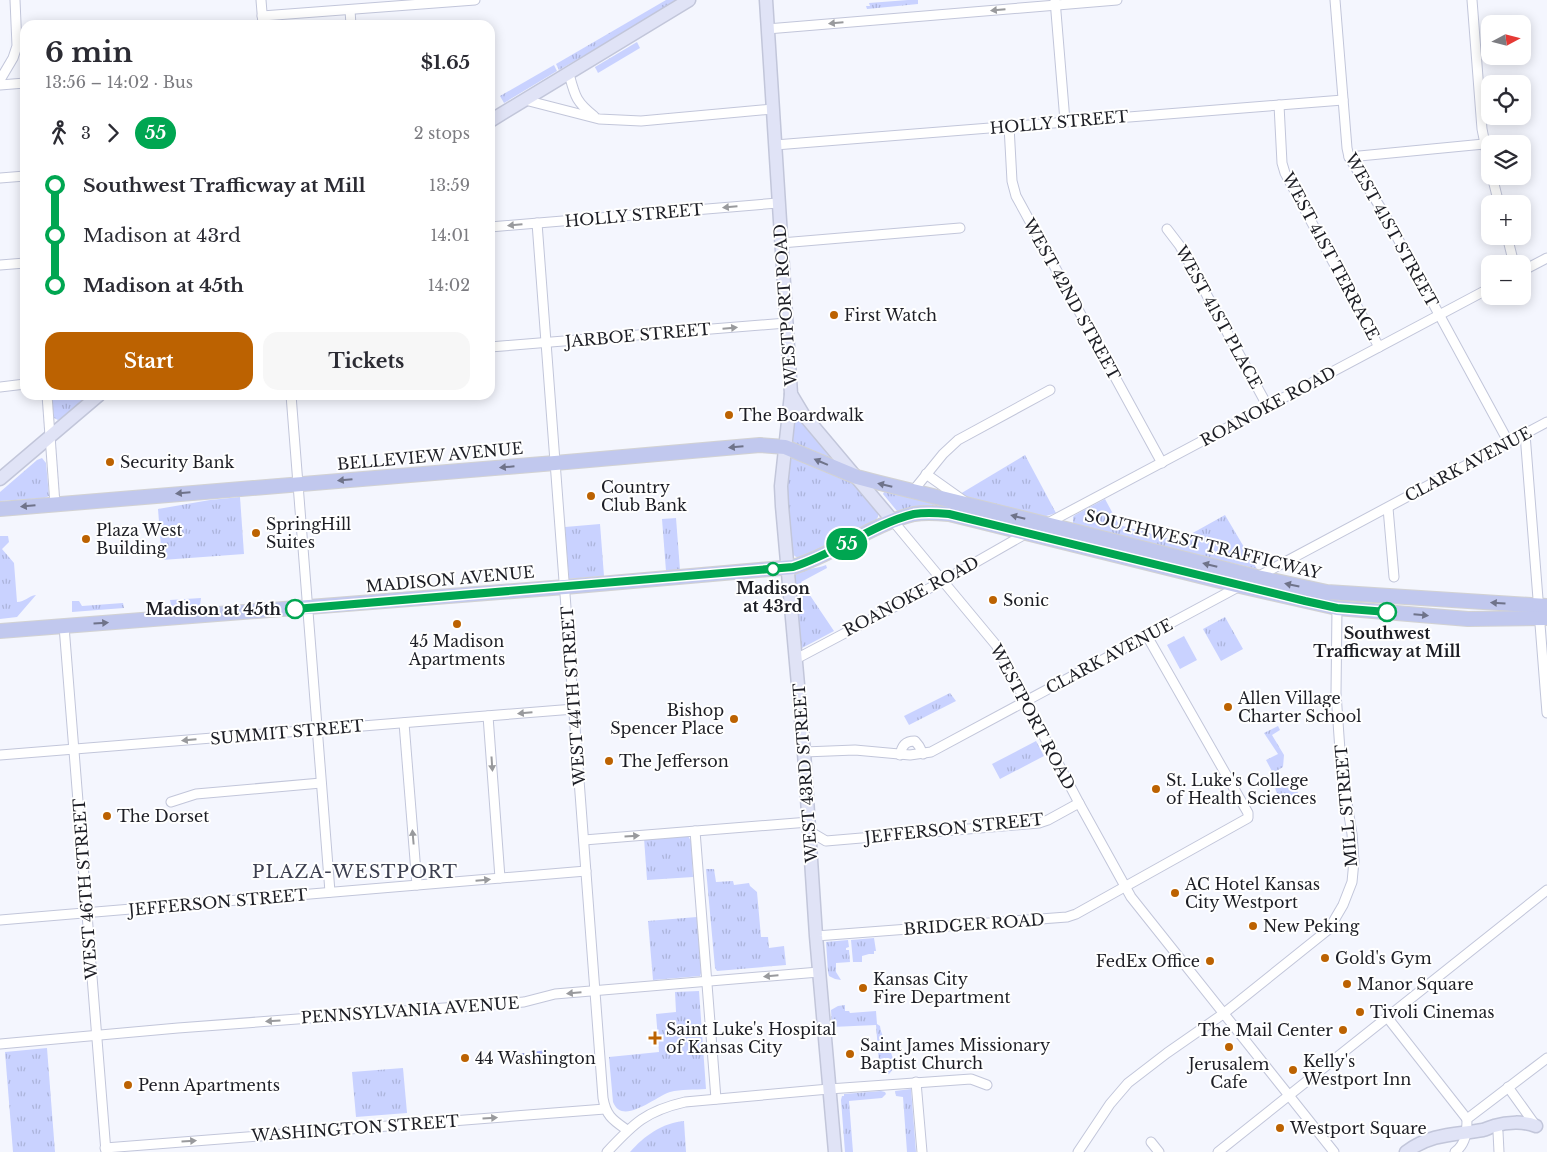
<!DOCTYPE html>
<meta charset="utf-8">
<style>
body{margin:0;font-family:"Libre Baskerville",serif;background:#f7f7f7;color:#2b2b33;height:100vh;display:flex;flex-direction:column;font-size:19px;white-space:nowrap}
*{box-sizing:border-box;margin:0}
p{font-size:16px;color:#7c7c81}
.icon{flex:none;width:28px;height:28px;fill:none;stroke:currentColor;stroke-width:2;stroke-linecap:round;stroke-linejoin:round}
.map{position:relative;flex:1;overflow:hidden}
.details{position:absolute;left:20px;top:20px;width:475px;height:380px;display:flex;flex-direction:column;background:#fff;border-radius:15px;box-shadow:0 2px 12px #0003}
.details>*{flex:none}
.badge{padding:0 10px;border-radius:16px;font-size:18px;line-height:32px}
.needle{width:32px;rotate:83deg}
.fabs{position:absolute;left:1481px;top:15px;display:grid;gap:10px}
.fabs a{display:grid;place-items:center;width:50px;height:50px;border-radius:10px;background:#fff;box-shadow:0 2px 12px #0003;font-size:25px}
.map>.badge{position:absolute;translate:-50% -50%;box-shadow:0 0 0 2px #fff}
.legs{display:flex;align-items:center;gap:8px;height:55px;padding:0 25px;font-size:16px}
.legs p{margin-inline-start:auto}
.headline{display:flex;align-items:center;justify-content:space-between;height:85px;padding:0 25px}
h1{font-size:28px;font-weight:700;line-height:38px}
.primary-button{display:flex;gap:10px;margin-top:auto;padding:10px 25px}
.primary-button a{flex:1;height:58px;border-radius:15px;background:#bc6201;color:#fff;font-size:20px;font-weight:700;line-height:58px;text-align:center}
.primary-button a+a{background:#f7f7f7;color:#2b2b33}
ul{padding:0 25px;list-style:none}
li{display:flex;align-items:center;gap:18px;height:50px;font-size:19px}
li i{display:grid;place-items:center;width:8px;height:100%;margin:0 6px;background:currentColor}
li i::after{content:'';width:12px;height:12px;margin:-6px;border:4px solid;border-radius:50%;background:#fff}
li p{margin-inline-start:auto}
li:first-child i{background:linear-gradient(#0000 50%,currentColor 0)}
li:last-child i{background:linear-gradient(currentColor 50%,#0000 0)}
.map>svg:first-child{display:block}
.grass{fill:url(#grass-tufts)}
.pitch{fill:#c9d2ff}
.water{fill:url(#water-waves)}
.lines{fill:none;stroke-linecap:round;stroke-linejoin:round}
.street-casing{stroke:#c2c6da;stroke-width:11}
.secondary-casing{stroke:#c2c6da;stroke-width:15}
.primary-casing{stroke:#d2d2d3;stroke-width:16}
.street{stroke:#fff;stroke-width:9}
.secondary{stroke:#e0e3f6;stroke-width:12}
.primary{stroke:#c1c8ee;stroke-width:14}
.oneway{fill:#999a9d}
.oneway2{fill:#6f738a}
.line-1-casing{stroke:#fff;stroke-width:11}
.line-1{stroke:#00a651;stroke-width:8}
.poi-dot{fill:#bc6201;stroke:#fff;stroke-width:2}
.stop-1-dot{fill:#fff;stroke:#00a651;stroke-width:2.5}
.labels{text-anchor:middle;stroke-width:4;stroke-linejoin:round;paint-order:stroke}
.street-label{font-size:16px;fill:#1d1e25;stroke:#fff}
.poi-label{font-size:16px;fill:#1d1e25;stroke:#fff;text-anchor:start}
.stop-label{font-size:16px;font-weight:bold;fill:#1d1e25;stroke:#fff}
.neighbourhood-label{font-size:18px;letter-spacing:1px;fill:#3d4050;stroke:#fff}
</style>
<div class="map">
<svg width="1547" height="1152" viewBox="0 0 1547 1152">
<defs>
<pattern id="grass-tufts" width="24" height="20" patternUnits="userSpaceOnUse" patternTransform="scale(1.25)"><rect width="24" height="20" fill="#c9d2ff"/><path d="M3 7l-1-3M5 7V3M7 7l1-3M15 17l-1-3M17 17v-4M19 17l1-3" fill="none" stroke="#acb4da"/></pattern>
<pattern id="water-waves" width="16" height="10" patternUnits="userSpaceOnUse" patternTransform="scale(1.25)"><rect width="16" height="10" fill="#a8b3f8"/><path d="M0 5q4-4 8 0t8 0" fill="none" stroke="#8891c9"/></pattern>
</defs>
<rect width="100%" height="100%" fill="#f4f6fe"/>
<g class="grass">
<polygon points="666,0 680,0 559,70 556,64"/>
<polygon points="908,0 918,0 918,4 867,9 866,6 870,6 869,3"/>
<polygon points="637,42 640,48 598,73 595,67"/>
<polygon points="554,65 557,71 504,103 500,96"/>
<polygon points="51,395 89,395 61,419 58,420 54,418"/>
<polygon points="794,414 828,455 830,458 828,459 793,443"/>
<polygon points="1025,455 1056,513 1043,517 969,499 960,494"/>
<path d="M792,457L851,482L878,514V517L876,520L813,553L798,558C793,556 791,551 790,546L786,473L790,458Z"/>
<polygon points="42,458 46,463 49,496 45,498 0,501 0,492 37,460"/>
<path d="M885,490L889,491L958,509C936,505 918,506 897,511L883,494Z"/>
<polygon points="240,497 244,554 162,560 158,509 210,500"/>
<polygon points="1105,499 1119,525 1170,539 1173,544 1225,515 1257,569 1076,525 1073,523 1073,517 1075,515"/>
<polygon points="676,518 680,570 666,571 662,519"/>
<polygon points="600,524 604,576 569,579 565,527"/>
<path d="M0,536H8L9,542L2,549L14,563L17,602C25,602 28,596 36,595L17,617L0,619Z"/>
<path d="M826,565L827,568L801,582L834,631L802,648H799L794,576C802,567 815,570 826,565Z"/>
<polygon points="201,598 200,606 172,609 170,600"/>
<polygon points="72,601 79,601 82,606 123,603 124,608 72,612"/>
<polygon points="1225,617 1243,649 1221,661 1203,629"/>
<polygon points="950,693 956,701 909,725 904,716"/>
<polygon points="1278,726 1280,730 1272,735 1284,755 1283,767 1273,773 1266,760 1278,754 1264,733"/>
<polygon points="1036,741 1044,756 1000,779 992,764"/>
<path d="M1289,778H1292L1298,793L1284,801C1279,798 1275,791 1275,786Z"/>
<polygon points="684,836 688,836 691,841 693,877 647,880 644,838"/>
<polygon points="706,869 714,869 716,882 733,881 734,885 749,883 750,886 757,892 761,937 768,937 769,948 784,946 786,965 717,971 715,968"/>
<polygon points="697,917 701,973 700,976 653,980 648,921"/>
<polygon points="874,938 876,951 874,951 874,954 869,954 862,956 862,962 853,962 851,940"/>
<polygon points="848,940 849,947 846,948 846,950 849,950 850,962 836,963 836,972 841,980 835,979 829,976 828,972 826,942"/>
<path d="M699,991L706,1089C695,1090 681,1089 670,1092C655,1097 622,1126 613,1102L609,1057L659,1052L656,1014L676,1012L675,992Z"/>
<path d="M845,1005V1011H849L850,1013L876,1011L877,1024L880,1026C881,1041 903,1061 889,1074L880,1075L876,1025L832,1027L831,1010L838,1006Z"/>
<polygon points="47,1048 55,1152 13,1152 5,1052"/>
<polygon points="403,1068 407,1113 356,1117 352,1072"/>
<polygon points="911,1089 916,1152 907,1152 903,1097 896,1096 895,1091"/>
<polygon points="881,1091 885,1092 886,1094 882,1098 849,1101 853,1152 845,1152 841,1100 842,1096 844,1096 844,1094"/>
<path d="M684,1121L686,1152H630C644,1136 662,1123 684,1121Z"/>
</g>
<polygon class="pitch" points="1184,636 1197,660 1180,669 1167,645"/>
<polygon class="water" points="546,1050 548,1057 547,1060 545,1061 545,1064 534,1065 533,1059 525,1060 525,1062 512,1063 511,1054 524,1053 525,1055 533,1054 533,1052"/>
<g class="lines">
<g class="street-casing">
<g id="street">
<polyline points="261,0 263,25"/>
<polyline points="1055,0 1065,121"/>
<polyline points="1335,0 1347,148 1349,157 1385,215 1509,443"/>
<polyline points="1472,0 1482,129 1490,168"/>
<polyline points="350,10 351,25"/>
<polyline points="262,16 475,0"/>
<polyline points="767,29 1117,0"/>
<path d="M569,74C575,96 576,102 594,116"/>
<polyline points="0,80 13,58 17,46 15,0"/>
<polyline points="0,85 25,83"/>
<polyline points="525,100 599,119 641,121 772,109"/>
<polyline points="1279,105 1282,163 1285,173 1379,347"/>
<polyline points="1009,126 1012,181 1016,196 1162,463"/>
<polyline points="775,145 1343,100"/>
<polyline points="1349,157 1484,144"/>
<polyline points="1492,176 1499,204"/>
<polyline points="0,178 25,176"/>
<path d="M537,223L603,1098C606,1116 613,1120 627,1130"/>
<polyline points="490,227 778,203"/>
<polyline points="1167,229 1180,246 1268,407"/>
<polyline points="1507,236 1514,264"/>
<polyline points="781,243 960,228"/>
<polyline points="0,265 25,263"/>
<polyline points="1522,271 1547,258"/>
<polyline points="490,347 786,323"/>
<polyline points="0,387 25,384"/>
<polyline points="47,395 55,504"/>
<polyline points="291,395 330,892"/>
<polyline points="1525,434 1547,713"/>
<polyline points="926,474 964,501"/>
<polyline points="913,491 943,454 958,440 1050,390"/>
<polyline points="1388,508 1394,577"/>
<polyline points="893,521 996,645 1079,803 1131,897 1334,1152"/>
<polyline points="1046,524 1490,288"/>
<polyline points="1257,577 1547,422"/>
<polyline points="64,626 106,1152"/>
<polyline points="796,659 943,581 1027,533"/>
<polyline points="488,716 500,878"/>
<polyline points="404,723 417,885"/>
<polyline points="804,752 855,750 910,755 931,752 1240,586"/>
<polyline points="0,755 574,709"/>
<path d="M900,755C902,746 905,741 915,741L919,746L923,754"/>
<polyline points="171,802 196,794 321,783"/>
<polyline points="695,831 716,1099"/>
<polyline points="809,831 826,841 1039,823 1048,820 1079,803"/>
<polyline points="584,840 809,822"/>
<polyline points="0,920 586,871"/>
<polyline points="816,936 1067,917 1076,914 1248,818 1248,813 1147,636"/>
<polyline points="1387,1017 1467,1119"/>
<polyline points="0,1044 178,1028 524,1002 555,994 819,972"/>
<polyline points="916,1082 922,1152"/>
<polyline points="1508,1087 1536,1126"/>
<polyline points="1498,1132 1499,1152"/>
<polyline points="1151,1142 1159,1152"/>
<polyline points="105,1148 605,1109"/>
<path d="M607,1152C634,1123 646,1111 685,1102L829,1089L971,1079L987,1085"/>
<polyline points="1078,1152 1110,1104 1128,1083 1167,1053 1223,1014 1329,929 1343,905 1352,882 1354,861 1352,834 1341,765 1336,693 1337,608"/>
<polyline points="1218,1152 1547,890"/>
<path d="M1455,1152C1466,1144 1467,1131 1467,1119L1547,1058"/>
</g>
</g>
<g class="secondary-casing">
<g id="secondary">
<polyline points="766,0 791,394 803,414 893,521"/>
<polyline points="490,121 689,0"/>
<polyline points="791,394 781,486 782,506 804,752 816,936 835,1152"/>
<polyline points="0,479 99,395"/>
<path d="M1406,1152C1432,1133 1454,1135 1483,1130C1487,1129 1490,1127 1494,1126C1507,1122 1524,1121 1536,1126"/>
</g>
</g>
<g class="primary-casing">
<g id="primary">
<polyline points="0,509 555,463 760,445 785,447 857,477 876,482 1046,524 1257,577 1327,592 1547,606"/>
<path d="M0,631L565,587L793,567C835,554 872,524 914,514C926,512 938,513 949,514L1240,586L1337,608L1468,619L1547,618"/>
</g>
</g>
<use href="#street" class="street"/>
<use href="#secondary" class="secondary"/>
<use href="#primary" class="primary"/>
</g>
<defs><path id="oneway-solid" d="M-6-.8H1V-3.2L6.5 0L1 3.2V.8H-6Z" transform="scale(1.25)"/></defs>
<g class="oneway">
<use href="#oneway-solid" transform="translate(998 10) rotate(175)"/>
<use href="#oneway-solid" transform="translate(836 23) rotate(175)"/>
<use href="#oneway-solid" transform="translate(730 207) rotate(175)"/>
<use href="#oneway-solid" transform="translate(515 225) rotate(175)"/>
<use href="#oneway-solid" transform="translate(730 328) rotate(-5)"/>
<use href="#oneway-solid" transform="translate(525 713) rotate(175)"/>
<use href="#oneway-solid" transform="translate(189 740) rotate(175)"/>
<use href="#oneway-solid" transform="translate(492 764) rotate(86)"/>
<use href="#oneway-solid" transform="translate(632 836) rotate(-4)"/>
<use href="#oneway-solid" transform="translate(413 837) rotate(-95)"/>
<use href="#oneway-solid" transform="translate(483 880) rotate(-5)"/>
<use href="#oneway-solid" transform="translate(771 976) rotate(175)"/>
<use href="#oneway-solid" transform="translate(574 993) rotate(175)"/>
<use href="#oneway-solid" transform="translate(273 1021) rotate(176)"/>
<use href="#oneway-solid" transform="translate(490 1118) rotate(-4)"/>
<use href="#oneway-solid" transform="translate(189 1141) rotate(-4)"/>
</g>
<g class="oneway2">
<use href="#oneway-solid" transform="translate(736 447) rotate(175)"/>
<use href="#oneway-solid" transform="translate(821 462) rotate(-157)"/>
<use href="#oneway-solid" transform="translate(507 467) rotate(175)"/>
<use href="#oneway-solid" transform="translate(345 480) rotate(175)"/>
<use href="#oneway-solid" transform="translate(885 485) rotate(-167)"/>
<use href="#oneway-solid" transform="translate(183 493) rotate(175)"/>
<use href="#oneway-solid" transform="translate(28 506) rotate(175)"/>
<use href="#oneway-solid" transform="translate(1018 517) rotate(-166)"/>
<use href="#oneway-solid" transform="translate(1210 565) rotate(-166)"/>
<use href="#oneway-solid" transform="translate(1292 585) rotate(-168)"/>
<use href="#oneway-solid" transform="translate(1498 603) rotate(-177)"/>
<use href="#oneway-solid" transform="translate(1421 615) rotate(5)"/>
<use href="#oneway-solid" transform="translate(101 623) rotate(-4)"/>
</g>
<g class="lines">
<g class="line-1-casing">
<path id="line-1" d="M295,609L793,567C835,554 873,524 914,514C926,512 938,513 949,514L1305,601L1337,608L1387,612"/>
</g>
<use href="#line-1" class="line-1"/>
</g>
<g class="poi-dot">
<circle cx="834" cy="315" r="5"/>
<circle cx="729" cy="415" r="5"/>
<circle cx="110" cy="462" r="5"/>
<circle cx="591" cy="496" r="5"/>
<circle cx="256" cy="533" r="5"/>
<circle cx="86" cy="539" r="5"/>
<circle cx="993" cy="600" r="5"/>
<circle cx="457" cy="624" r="5"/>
<circle cx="1228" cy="707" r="5"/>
<circle cx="734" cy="719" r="5"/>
<circle cx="609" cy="761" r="5"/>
<circle cx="1156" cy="789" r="5"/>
<circle cx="107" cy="816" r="5"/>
<circle cx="1175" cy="893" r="5"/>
<circle cx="1253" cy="926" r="5"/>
<circle cx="1325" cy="958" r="5"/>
<circle cx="1210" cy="961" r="5"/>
<circle cx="1347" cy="984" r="5"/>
<circle cx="863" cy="988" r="5"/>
<circle cx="1360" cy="1012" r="5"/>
<circle cx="1343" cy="1030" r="5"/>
<path d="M652.5 1030.5h5v5h5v5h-5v5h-5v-5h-5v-5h5z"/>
<circle cx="1229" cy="1047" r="5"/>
<circle cx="850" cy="1054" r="5"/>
<circle cx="465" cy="1058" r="5"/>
<circle cx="1293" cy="1070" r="5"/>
<circle cx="128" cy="1085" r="5"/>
<circle cx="1280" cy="1128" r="5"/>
</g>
<g class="stop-1-dot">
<circle cx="773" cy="569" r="6"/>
<circle cx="295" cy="609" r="9"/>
<circle cx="1387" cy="612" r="9"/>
</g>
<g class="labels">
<g class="street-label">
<text transform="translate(1059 122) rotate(-5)" y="6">HOLLY STREET</text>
<text transform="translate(634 215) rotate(-5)" y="6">HOLLY STREET</text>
<text transform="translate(1392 230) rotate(61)" y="6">WEST 41ST STREET</text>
<text transform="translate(1331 256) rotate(62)" y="6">WEST 41ST TERRACE</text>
<text transform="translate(1072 299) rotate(61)" y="6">WEST 42ND STREET</text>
<text transform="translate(785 305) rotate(-94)" y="6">WESTPORT ROAD</text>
<text transform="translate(1219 317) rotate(61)" y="6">WEST 41ST PLACE</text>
<text transform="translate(638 335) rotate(-5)" y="6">JARBOE STREET</text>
<text transform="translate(1268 406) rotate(-28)" y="6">ROANOKE ROAD</text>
<text transform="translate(430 456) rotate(-5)" y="6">BELLEVIEW AVENUE</text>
<text transform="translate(1468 464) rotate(-28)" y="6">CLARK AVENUE</text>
<text transform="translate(1203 544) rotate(14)" y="6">SOUTHWEST TRAFFICWAY</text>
<text transform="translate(450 579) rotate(-5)" y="6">MADISON AVENUE</text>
<text transform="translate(911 596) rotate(-28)" y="6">ROANOKE ROAD</text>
<text transform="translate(1109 656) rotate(-28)" y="6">CLARK AVENUE</text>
<text transform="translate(573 696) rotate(-94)" y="6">WEST 44TH STREET</text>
<text transform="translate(1033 717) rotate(62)" y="6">WESTPORT ROAD</text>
<text transform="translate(287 732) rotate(-5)" y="6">SUMMIT STREET</text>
<text transform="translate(805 773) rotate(-94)" y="6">WEST 43RD STREET</text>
<text transform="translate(1346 806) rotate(-95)" y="6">MILL STREET</text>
<text transform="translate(954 828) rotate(-6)" y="6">JEFFERSON STREET</text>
<text transform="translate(85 889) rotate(-94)" y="6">WEST 46TH STREET</text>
<text transform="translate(218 902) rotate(-5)" y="6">JEFFERSON STREET</text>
<text transform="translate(974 924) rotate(-4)" y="6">BRIDGER ROAD</text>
<text transform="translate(410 1010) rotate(-4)" y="6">PENNSYLVANIA AVENUE</text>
<text transform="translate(355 1128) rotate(-4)" y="6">WASHINGTON STREET</text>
</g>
<g class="poi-label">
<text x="844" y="321">First Watch</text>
<text x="739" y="421">The Boardwalk</text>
<text x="120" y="468">Security Bank</text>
<text x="601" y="493">Country<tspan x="601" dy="18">Club Bank</tspan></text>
<text x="266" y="530">SpringHill<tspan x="266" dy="18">Suites</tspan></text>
<text x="96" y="536">Plaza West<tspan x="96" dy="18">Building</tspan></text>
<text x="1003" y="606">Sonic</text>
<text x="457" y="647" text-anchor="middle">45 Madison<tspan x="457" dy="18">Apartments</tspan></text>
<text x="1238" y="704">Allen Village<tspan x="1238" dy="18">Charter School</tspan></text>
<text x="724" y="716" text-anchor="end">Bishop<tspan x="724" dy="18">Spencer Place</tspan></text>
<text x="619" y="767">The Jefferson</text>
<text x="1166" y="786">St. Luke's College<tspan x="1166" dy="18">of Health Sciences</tspan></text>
<text x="117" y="822">The Dorset</text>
<text x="1185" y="890">AC Hotel Kansas<tspan x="1185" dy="18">City Westport</tspan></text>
<text x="1263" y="932">New Peking</text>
<text x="1335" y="964">Gold's Gym</text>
<text x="1200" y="967" text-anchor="end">FedEx Office</text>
<text x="873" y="985">Kansas City<tspan x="873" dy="18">Fire Department</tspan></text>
<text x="1357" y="990">Manor Square</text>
<text x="1370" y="1018">Tivoli Cinemas</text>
<text x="666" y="1035">Saint Luke's Hospital<tspan x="666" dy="18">of Kansas City</tspan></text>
<text x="1333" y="1036" text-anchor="end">The Mail Center</text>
<text x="860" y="1051">Saint James Missionary<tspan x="860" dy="18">Baptist Church</tspan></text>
<text x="475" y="1064">44 Washington</text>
<text x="1303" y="1067">Kelly's<tspan x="1303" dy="18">Westport Inn</tspan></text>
<text x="1229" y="1070" text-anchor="middle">Jerusalem<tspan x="1229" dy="18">Cafe</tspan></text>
<text x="138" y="1091">Penn Apartments</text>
<text x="1290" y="1134">Westport Square</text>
</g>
<g class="stop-label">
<text x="773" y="594">Madison<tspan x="773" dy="18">at 43rd</tspan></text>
<text x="281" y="615" text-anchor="end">Madison at 45th</text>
<text x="1387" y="639">Southwest<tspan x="1387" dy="18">Trafficway at Mill</tspan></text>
</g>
<g class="neighbourhood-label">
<text x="355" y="878">PLAZA-WESTPORT</text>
</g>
</g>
</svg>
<div class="fabs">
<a><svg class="needle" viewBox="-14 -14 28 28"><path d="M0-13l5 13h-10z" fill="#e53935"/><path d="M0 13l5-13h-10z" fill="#7c7c81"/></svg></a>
<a><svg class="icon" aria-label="locate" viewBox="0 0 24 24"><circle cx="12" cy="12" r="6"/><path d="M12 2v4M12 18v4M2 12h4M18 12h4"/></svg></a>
<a><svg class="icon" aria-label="layers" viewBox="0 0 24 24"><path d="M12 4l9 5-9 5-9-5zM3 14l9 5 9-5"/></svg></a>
<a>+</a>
<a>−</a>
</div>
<b class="badge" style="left:847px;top:544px;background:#00a651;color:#fff">55</b>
<section class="details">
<div class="headline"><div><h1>6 min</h1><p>13:56 – 14:02 · Bus</p></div><b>$1.65</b></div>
<div class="legs"><svg class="icon" aria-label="walk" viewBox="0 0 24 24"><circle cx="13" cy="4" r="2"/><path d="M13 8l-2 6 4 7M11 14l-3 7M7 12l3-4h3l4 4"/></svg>3<svg class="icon" aria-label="forward" viewBox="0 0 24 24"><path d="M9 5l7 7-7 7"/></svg><b class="badge" style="background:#00a651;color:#fff">55</b><p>2 stops</p></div>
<ul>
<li><i style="color:#00a651"></i><b>Southwest Trafficway at Mill</b><p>13:59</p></li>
<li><i style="color:#00a651"></i><span>Madison at 43rd</span><p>14:01</p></li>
<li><i style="color:#00a651"></i><b>Madison at 45th</b><p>14:02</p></li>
</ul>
<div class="primary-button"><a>Start</a><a>Tickets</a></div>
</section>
</div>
